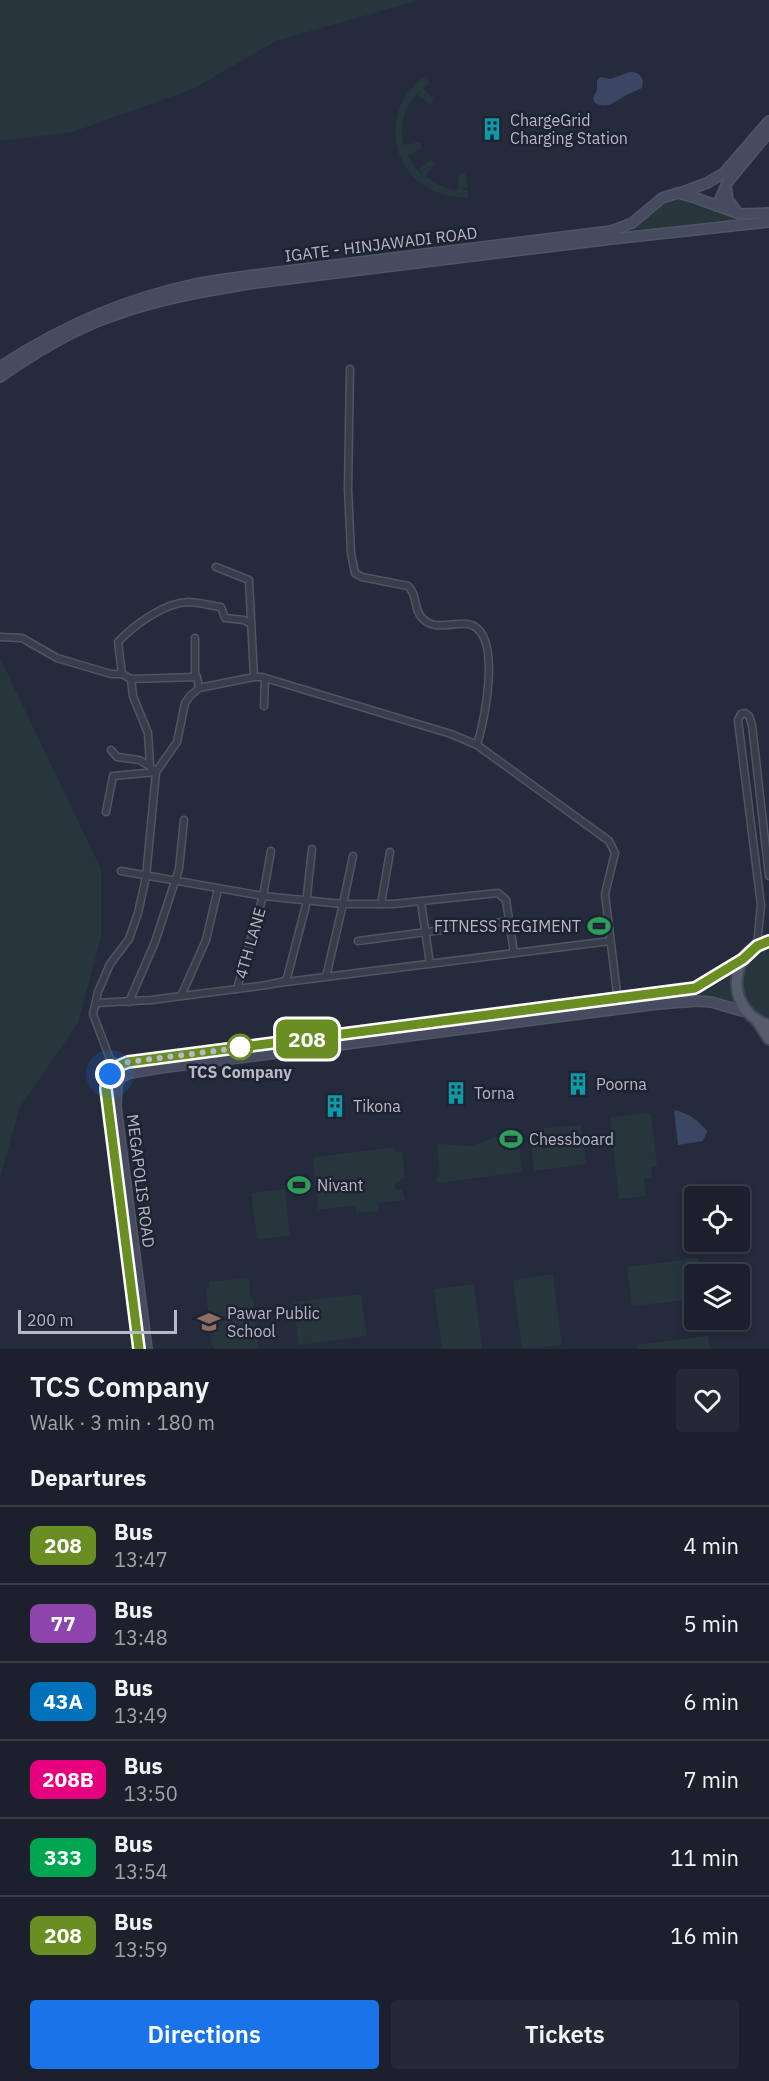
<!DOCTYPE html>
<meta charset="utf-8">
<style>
body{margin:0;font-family:"IBM Plex Sans",sans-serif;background:#252835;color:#f1f3f6;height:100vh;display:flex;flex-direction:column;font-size:22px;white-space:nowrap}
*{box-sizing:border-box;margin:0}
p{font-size:20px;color:#a0a3aa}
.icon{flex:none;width:33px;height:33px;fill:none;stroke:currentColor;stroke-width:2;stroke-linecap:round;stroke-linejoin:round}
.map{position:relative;height:1349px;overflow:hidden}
.details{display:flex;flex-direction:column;background:#1c202d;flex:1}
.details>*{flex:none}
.badge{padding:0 12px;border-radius:9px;font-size:21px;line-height:39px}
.tools{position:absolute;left:684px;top:1186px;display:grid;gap:12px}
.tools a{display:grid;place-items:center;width:66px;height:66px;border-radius:6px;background:#1c202d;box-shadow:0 3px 9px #0003,0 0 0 2px #3a3e49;font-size:30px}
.scale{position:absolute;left:18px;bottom:15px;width:159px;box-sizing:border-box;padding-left:6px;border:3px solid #b4b8c7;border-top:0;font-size:16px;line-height:21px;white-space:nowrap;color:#b4b8c7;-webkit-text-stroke:4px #1e2231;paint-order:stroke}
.you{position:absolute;width:30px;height:30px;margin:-15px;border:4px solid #fff;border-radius:50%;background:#1a73e8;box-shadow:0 0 0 9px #1a73e833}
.map>.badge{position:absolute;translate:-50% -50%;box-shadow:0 0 0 3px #fff}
h2{padding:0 30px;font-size:22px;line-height:54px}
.round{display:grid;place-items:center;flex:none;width:63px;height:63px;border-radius:6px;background:#252835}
.summary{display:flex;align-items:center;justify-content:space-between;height:102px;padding:0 30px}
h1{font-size:28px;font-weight:600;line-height:45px}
.action{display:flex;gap:12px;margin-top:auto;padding:12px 30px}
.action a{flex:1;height:69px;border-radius:6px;background:#1a73e8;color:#fff;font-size:24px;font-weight:600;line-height:69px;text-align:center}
.action a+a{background:#252835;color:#f1f3f6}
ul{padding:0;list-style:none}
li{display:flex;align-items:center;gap:18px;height:78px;padding:0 30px;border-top:2px solid #3a3e49}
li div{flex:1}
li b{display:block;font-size:22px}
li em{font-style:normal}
li .badge{min-width:66px;font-weight:700;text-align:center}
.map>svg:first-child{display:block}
.green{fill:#27363d}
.water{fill:#3b4564}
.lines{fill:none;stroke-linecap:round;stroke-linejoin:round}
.street-casing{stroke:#505564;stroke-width:9}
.secondary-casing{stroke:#505564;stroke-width:12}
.primary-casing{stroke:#414655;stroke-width:14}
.street{stroke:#383d4c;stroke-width:6}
.secondary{stroke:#474b5f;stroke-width:9}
.primary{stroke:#575c6c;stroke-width:10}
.line-casing{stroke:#fff;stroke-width:14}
.line{stroke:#6b8e23;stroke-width:9}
.walk{stroke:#b4b8c7;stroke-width:6;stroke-dasharray:0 10.8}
.stop-dot{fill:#fff;stroke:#6b8e23;stroke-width:3}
.labels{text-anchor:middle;stroke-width:5;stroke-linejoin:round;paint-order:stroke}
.poi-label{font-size:16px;fill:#b4b8c7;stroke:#1e2231;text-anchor:start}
.street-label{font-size:16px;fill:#b4b8c7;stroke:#1e2231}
.stop-label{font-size:16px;font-weight:bold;fill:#b4b8c7;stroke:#1e2231}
</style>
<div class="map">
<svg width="769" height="1349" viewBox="0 0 769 1349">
<rect width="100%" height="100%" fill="#252a3c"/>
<g class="green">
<polygon points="0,0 420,0 276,41 193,89 73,132 0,141"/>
<path d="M423,77L430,82L423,89L434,98L430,104L418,95L421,90C405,105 399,123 404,145L420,142L422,148L408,155L414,166L424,176L419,169L431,160L435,164L425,177L443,187L458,190L459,174L465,173L468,188L461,189L468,190V197C416,200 380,152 402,102C407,92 415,85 423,77Z"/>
<polygon points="673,198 696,200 736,217 735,221 635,233 632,232 631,228"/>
<polygon points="0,658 101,869 101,937 78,1023 20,1107 0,1178"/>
<path d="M769,945V1020C732,1004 732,961 769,945Z"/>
<polygon points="733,973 733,990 737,1006 697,995 715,986"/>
<polygon points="651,1113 657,1166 651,1167 652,1178 644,1179 646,1196 619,1199 610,1117"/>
<polygon points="581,1125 586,1164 534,1171 531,1142 537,1136 537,1129"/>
<polygon points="510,1132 517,1133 522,1172 438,1183 436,1180 440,1173 437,1145 439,1144 471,1146"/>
<polygon points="395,1147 396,1152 402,1152 405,1177 395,1184 395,1188 402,1190 405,1200 378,1203 379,1211 356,1213 355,1205 318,1210 313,1159 316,1157"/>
<polygon points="285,1189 290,1236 257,1239 251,1193"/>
<polygon points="698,1258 700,1275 694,1275 694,1299 632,1306 627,1267"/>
<polygon points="553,1274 562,1345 522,1349 513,1280"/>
<polygon points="249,1278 250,1297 253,1297 258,1349 214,1349 211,1344 206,1288 209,1287 209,1282"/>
<polygon points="474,1284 482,1349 442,1349 434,1289"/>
<polygon points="361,1294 367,1336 299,1345 293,1302"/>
<polygon points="708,1336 710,1349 638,1349 637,1345"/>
</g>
<g class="water">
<path d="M630,72C640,72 645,77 642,88C636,91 629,93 623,97C613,103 608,109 595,103L593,98L597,90V80L601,77L610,79Z"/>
<path d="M674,1110C688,1113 698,1120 707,1131L703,1141L678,1145Z"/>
</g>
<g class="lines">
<g class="street-casing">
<g id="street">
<path d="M350,369L348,489L351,553L355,573L362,577L408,586C418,595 413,610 423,619C435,631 454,622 468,624C504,631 484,721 477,745"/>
<polyline points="216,567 249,580 254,677"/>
<polyline points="0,637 22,638 57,658 111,674 122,674 131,679 133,696 148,733 150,766 156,772"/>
<path d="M122,674L118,642C134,625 164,603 188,602C199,602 211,606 221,607L225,618L244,620L251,624"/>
<polyline points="195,677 195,638"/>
<polyline points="131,679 197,677 199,688"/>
<polyline points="264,706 265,678"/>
<polyline points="111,750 117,757 139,760 150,766"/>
<polyline points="106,812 113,776 156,772"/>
<polyline points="121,871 263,896 343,904 353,856"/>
<polyline points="421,902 430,964"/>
<polyline points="381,904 390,852"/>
<polyline points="358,941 510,921"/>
<polyline points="757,946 761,905 738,720 741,714 745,713 749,716 752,725 769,876"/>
<polyline points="326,977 343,904 393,904 498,893 506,900 514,953"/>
<polyline points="278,983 610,941"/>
<polyline points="237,989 263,896 271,851"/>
<polyline points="181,996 206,940 218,889"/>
<polyline points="129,1002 155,942 179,869 184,820"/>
<polyline points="96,1003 151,1000 267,985 285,981 287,978 306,905 312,849"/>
<polyline points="121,1066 110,1059 93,1014 98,992 110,964 129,939 138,913 146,877 156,772 177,742 185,703 190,696 199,688 254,677 262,677 451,734 477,745 609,841 615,853 605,894 619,1010"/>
</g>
</g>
<g class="secondary-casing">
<g id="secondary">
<polyline points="726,186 728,200 738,213"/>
<polyline points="680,193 707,183 724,173 769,121"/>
<polyline points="717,206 727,183 769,132"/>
<path d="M0,367C60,327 124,299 195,284C214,280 234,278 254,275L611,231L632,223L662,198L678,193L696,198L740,214L769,213"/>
<path d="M0,377C33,354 67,333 104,319C153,300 204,291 255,283L612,239L769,222"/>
<path d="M139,1349L106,1089C106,1074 114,1067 128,1062L695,988L743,959"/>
<polyline points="147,1349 116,1107 117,1084 120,1078 130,1073 160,1068 658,1004 697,1001 711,1002 749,1013"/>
</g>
</g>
<g class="primary-casing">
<g id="primary">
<path d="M769,941C726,952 726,1013 769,1025"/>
<polyline points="756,1019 769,1039"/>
</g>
</g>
<use href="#street" class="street"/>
<use href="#secondary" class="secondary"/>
<use href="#primary" class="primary"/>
</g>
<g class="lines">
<g class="line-casing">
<path id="line" d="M139,1349L106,1089C106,1074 114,1067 128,1062L695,988L743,959L757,946L769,941"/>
</g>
<use href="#line" class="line"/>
<polyline class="walk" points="110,1074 113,1070 128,1062 246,1047 240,1047"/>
</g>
<defs>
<g id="building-bare" transform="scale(1.8)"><path d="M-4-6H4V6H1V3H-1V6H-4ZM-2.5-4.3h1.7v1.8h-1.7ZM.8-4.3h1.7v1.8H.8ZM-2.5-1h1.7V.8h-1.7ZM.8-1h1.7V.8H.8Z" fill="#0f9aa8" stroke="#1e2231" stroke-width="2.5" paint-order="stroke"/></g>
<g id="stadium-bare" transform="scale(1.8)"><path d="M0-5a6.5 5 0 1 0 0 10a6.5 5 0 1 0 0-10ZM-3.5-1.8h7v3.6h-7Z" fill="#2e9e5b" stroke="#1e2231" stroke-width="2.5" paint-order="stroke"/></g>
<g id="school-bare" transform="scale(1.8)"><path d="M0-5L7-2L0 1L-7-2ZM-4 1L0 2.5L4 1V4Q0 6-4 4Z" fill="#8d6e63" stroke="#1e2231" stroke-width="2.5" paint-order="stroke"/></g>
</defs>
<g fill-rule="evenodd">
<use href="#building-bare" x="492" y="129"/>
<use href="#stadium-bare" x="599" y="926"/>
<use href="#building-bare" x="578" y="1084"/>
<use href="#building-bare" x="456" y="1093"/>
<use href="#building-bare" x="335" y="1106"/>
<use href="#stadium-bare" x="511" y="1139"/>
<use href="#stadium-bare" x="299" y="1185"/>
<use href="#school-bare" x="209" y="1322"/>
</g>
<circle class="stop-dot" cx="240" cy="1047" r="12"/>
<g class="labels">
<g class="poi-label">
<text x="510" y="126">ChargeGrid<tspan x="510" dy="18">Charging Station</tspan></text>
<text x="581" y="932" text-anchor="end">FITNESS REGIMENT</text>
<text x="596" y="1090">Poorna</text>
<text x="474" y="1099">Torna</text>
<text x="353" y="1112">Tikona</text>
<text x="529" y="1145">Chessboard</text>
<text x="317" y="1191">Nivant</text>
<text x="227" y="1319">Pawar Public<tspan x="227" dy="18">School</tspan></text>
</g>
<g class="street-label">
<text transform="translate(381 244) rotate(-7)" y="6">IGATE - HINJAWADI ROAD</text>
<text transform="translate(250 943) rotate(-74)" y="6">4TH LANE</text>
<text transform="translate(141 1181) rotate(83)" y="6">MEGAPOLIS ROAD</text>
</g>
<g class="stop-label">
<text x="240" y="1078">TCS Company</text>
</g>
</g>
</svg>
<div class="tools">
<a><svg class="icon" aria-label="locate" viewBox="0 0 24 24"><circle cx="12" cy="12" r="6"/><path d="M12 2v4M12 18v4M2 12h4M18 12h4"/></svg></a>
<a><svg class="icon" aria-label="layers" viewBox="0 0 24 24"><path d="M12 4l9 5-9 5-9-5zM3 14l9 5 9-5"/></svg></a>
</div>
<div class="scale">200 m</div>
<div class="you" style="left:110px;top:1074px"></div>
<b class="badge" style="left:307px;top:1039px;background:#6b8e23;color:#fff">208</b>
</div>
<section class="details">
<div class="summary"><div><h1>TCS Company</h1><p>Walk · 3 min · 180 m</p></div><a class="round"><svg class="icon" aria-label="heart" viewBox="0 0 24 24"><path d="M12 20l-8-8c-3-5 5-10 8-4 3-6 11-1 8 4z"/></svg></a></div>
<h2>Departures</h2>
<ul>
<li><span class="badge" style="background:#6b8e23;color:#fff">208</span><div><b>Bus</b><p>13:47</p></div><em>4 min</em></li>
<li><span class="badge" style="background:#8e44ad;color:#fff">77</span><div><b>Bus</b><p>13:48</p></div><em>5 min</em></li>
<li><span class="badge" style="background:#0072bc;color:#fff">43A</span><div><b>Bus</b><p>13:49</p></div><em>6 min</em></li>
<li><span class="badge" style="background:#e6007e;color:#fff">208B</span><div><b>Bus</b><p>13:50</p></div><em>7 min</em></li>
<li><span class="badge" style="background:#00a651;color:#fff">333</span><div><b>Bus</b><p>13:54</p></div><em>11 min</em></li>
<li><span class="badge" style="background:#6b8e23;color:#fff">208</span><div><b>Bus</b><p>13:59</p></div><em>16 min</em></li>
</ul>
<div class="action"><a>Directions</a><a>Tickets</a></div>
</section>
